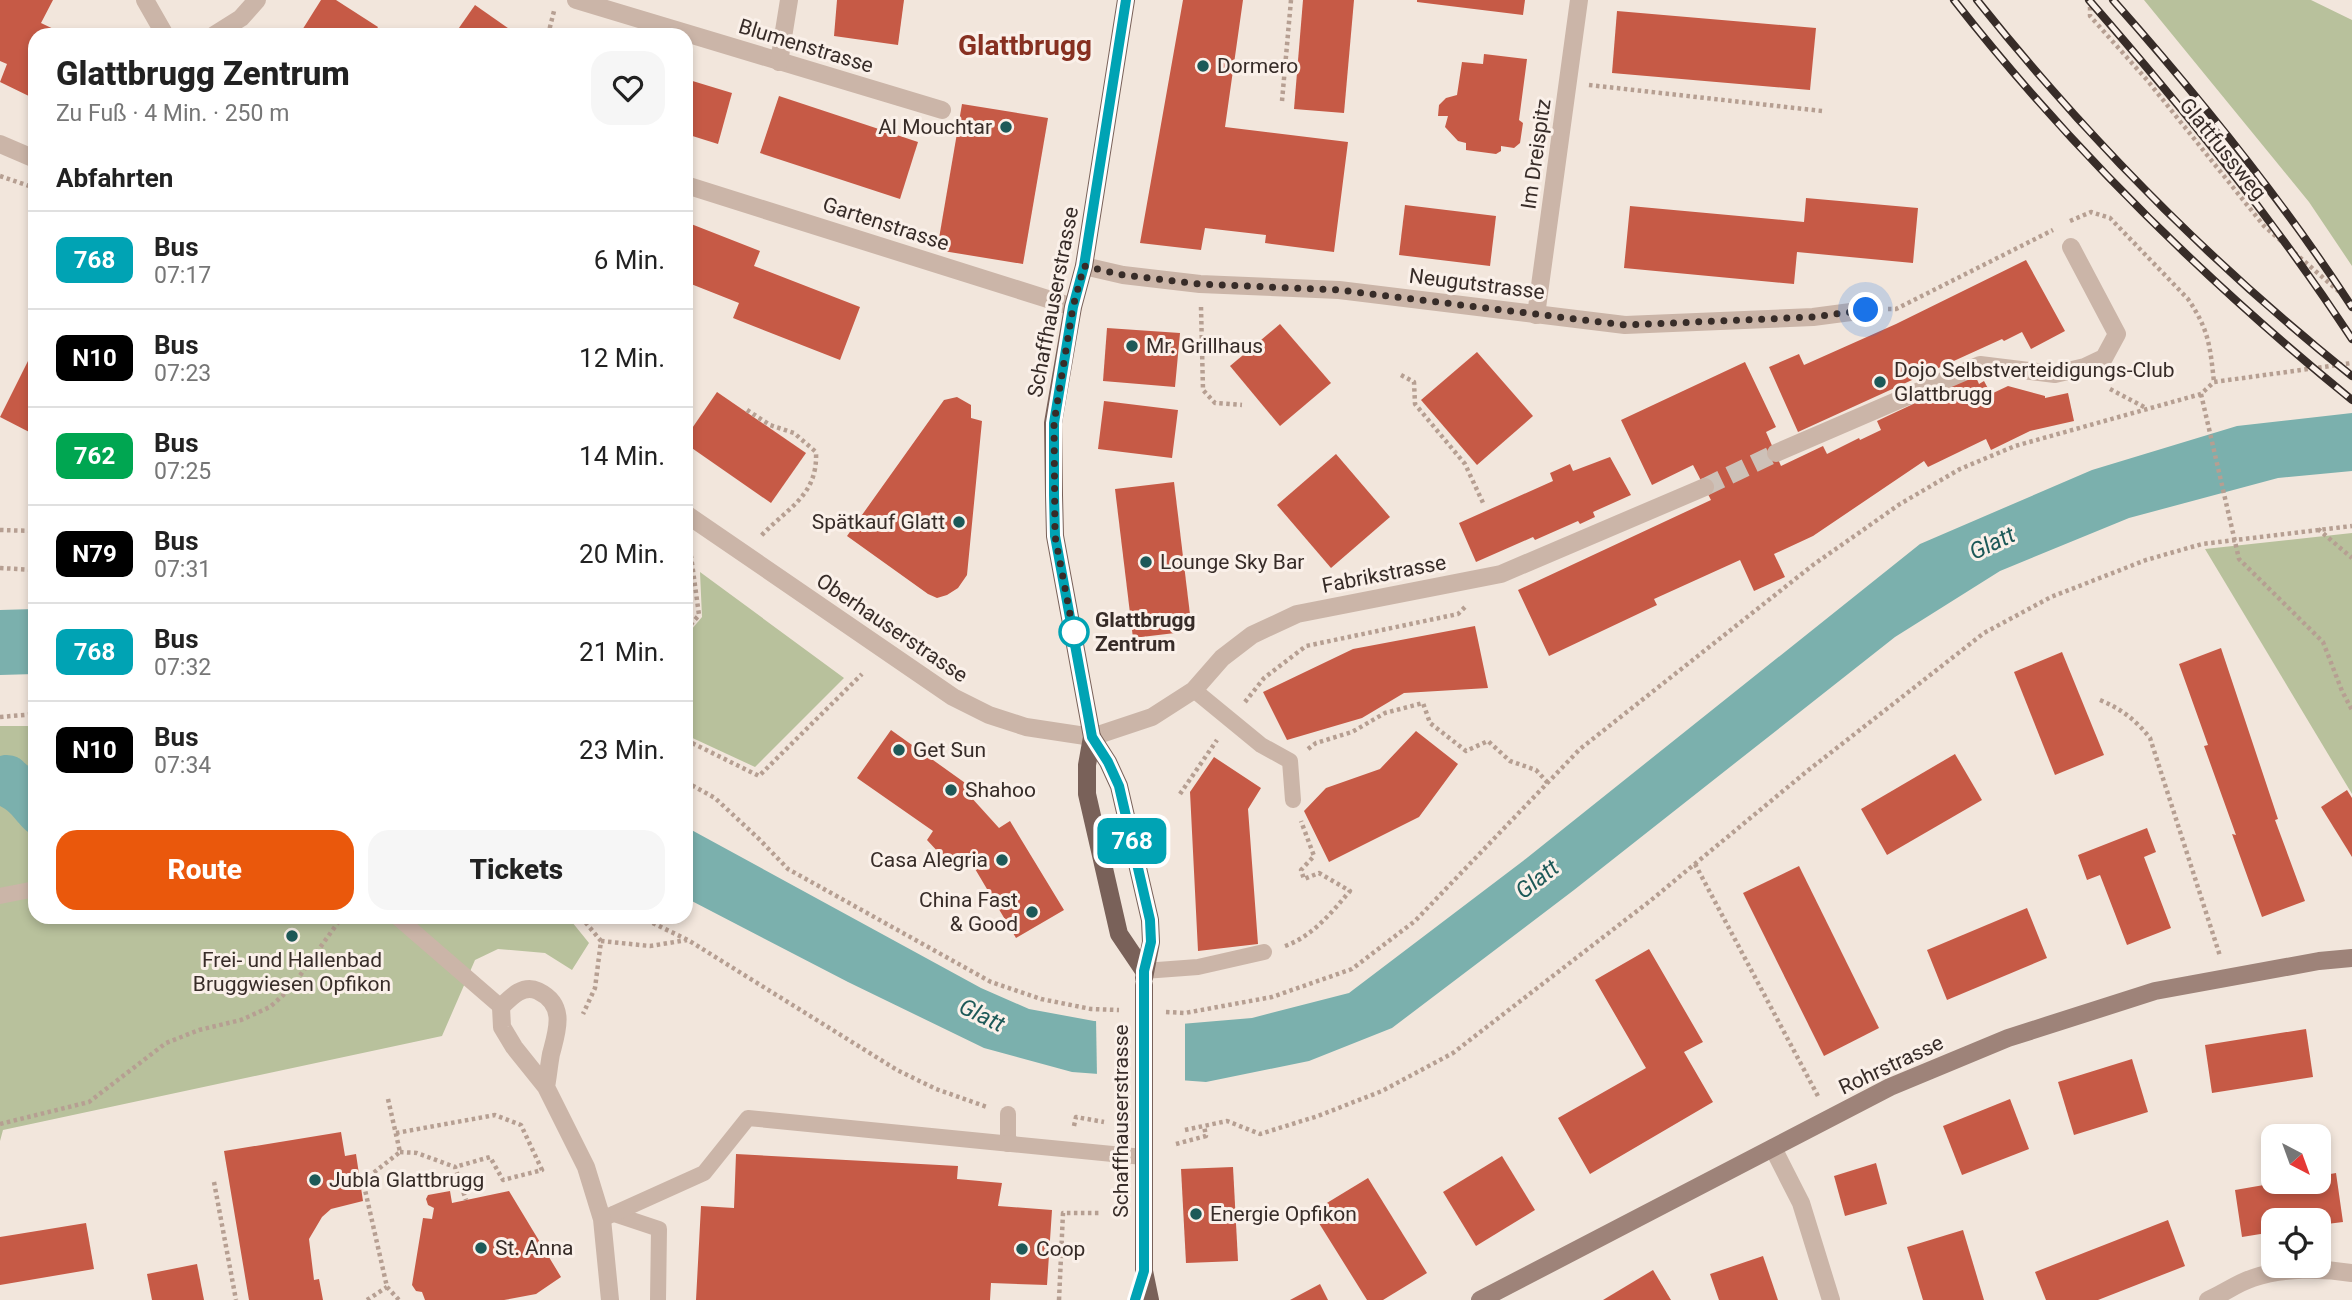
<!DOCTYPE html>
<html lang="de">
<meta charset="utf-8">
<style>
body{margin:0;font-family:Roboto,sans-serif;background:#f6f6f6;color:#222;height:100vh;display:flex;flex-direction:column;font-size:26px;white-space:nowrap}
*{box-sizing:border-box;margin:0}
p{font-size:23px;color:#767676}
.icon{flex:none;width:38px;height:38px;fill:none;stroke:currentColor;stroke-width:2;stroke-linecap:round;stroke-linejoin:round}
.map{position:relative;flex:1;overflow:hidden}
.drawer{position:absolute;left:28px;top:28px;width:665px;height:896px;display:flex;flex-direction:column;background:#fff;border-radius:21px;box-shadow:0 4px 10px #0003}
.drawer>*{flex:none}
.badge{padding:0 14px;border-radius:10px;font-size:24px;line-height:46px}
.needle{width:46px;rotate:139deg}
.fabs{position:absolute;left:2261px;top:1124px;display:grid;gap:14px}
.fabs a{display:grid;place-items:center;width:70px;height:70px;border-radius:14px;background:#fff;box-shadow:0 4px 10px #0003;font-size:35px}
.you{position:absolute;width:35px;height:35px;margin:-18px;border:5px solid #fff;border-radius:50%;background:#1a73e8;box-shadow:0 0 0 10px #1a73e833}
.map>.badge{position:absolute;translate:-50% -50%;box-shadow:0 0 0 4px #fff}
h2{padding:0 28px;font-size:26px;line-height:63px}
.round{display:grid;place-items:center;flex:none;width:74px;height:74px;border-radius:21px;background:#f6f6f6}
.headline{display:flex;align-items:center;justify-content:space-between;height:119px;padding:0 28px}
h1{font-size:33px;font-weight:800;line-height:52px}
.cta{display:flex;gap:14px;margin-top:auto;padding:14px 28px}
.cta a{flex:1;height:80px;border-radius:21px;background:#ea580c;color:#fff;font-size:28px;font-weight:800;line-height:80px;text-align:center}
.cta a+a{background:#f6f6f6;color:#222}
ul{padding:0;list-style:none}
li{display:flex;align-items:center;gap:21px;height:98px;padding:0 28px;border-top:2px solid #e0e0e0}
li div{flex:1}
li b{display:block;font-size:26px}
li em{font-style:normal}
li .badge{min-width:77px;font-weight:700;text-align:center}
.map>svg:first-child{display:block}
.green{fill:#b8c19c}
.water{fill:#7bb0ad}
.pier{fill:#f2e6dc}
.building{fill:#c65a46}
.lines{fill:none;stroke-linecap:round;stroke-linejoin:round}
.minor-tunnel{stroke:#cdc1b8;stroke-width:18;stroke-dasharray:18 9;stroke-linecap:butt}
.path{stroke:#b69f92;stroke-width:4.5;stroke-dasharray:3.5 3.5;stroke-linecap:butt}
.service{stroke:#cbb5a8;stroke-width:16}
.minor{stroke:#cbb5a8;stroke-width:18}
.tertiary{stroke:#cbb5a8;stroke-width:18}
.secondary{stroke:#9e8379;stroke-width:18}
.primary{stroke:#796159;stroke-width:18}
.rail-casing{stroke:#372c28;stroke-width:8}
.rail{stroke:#faf0e9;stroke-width:5;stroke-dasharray:16;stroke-linecap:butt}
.primary-bridge{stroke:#796159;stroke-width:18}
.line-casing{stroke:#fff;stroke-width:16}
.line{stroke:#00a3b4;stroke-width:10}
.walk{stroke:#372c28;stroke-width:7;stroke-dasharray:0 12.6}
.poi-dot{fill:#1d5958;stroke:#faf0e9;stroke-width:2.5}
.stop-dot{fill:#fff;stroke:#00a3b4;stroke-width:3.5}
.labels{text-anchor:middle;stroke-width:6;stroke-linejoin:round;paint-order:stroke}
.street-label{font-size:21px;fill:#372c28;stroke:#faf0e9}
.poi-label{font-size:21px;fill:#372c28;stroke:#faf0e9;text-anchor:start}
.stop-label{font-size:21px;font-weight:bold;fill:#372c28;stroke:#faf0e9;text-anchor:start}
.water-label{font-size:23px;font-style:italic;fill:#1d5958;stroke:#faf0e9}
.district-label{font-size:28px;font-weight:bold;fill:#873021;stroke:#faf0e9}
</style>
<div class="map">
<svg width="2352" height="1300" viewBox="0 0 2352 1300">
<rect width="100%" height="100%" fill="#f2e6dc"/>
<g class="green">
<polygon points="2144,0 2311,0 2352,20 2352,266 2309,202"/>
<polygon points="2352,533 2352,794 2205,549"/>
<polygon points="700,572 844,678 755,767 686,735 686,636 702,617"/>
<polygon points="0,726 35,726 35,917 568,917 589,943 572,970 545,953 498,949 475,960 442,1036 3,1130 0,1141"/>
</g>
<g class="water">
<polygon points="2352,413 2352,471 2278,478 2129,518 2000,571 1895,637 1574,890 1392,1028 1309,1061 1206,1082 1072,1072 984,1048 848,982 686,898 686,827 981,988 1029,1009 1094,1021 1181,1024 1252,1018 1349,993 1523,861 1920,544 2092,470 2237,426"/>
<polygon points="35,609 35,674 0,675 0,610"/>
<path d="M4,755C25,755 21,765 35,769V836C20,830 15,813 0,806V756Z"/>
</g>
<polygon class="pier" points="1096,1017 1185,1020 1185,1084 1097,1077"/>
<g class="building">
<polygon points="0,0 53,0 41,23 66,35 35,35 35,99 0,82 7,64 0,61"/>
<polygon points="321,0 336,0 378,27 373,35 299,35"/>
<polygon points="837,0 904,0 898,45 834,36"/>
<polygon points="1183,0 1243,0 1225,127 1348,142 1334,252 1265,243 1266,235 1205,228 1201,250 1140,243"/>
<polygon points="1303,0 1354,0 1344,113 1294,109"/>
<polygon points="1417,0 1525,0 1523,15 1417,2"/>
<polygon points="475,5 518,35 454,35"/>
<polygon points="1617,11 1816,28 1810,90 1612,73"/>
<polygon points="1484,54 1527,59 1519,120 1523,123 1520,143 1514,148 1501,146 1501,151 1496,154 1466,150 1466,143 1458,141 1445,127 1448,116 1438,116 1439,105 1446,98 1457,95 1462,62 1483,64"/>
<polygon points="686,79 732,93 718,144 686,134"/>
<polygon points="779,96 918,142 900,199 760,153"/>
<polygon points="962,104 1048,118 1023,264 937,250"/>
<polygon points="1806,198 1918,208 1913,263 1797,252 1794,284 1624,268 1630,206 1804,222"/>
<polygon points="1405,205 1496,216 1490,266 1399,255"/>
<polygon points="686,222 760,251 754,266 860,307 840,360 733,318 739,303 686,282"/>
<polygon points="2026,260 2065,331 2031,349 2022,332 2004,341 2002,339 1798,432 1769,367 1799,354 1804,365 1896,324"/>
<polygon points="1280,324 1331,383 1280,426 1230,366"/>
<polygon points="1107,328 1180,333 1175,387 1103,381"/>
<polygon points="35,347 35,435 0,417"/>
<polygon points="1477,352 1533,416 1477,465 1421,400"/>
<polygon points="1745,362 1776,427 1766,432 1781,466 1823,446 1827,454 1859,438 1860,440 1881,430 1877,421 1975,375 1979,384 1984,381 1991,394 2008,386 2045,396 2045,398 2068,393 2074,421 2030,431 1991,450 1986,439 1928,467 1924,461 1813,536 1774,554 1785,577 1754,591 1740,560 1654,599 1657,605 1549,656 1518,590 1711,500 1693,465 1652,485 1621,420"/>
<polygon points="717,392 806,453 771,503 686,444 686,437"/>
<polygon points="957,397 971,405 971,418 982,421 967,575 958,588 947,595 937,598 928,594 847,536 944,400"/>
<polygon points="1104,401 1178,410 1172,458 1098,449"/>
<polygon points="1336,454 1390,517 1331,568 1277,505"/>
<polygon points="1610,457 1631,495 1593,512 1595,517 1580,524 1578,521 1535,540 1533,537 1476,562 1459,523 1553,481 1550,473 1570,464 1573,471"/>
<polygon points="1174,482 1192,631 1133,638 1115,489"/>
<polygon points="1475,626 1488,688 1404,693 1362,718 1287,740 1263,692 1353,649"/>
<polygon points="2221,648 2278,819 2275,820 2305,901 2262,917 2232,834 2236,835 2204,746 2208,745 2179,664"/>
<polygon points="2062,652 2104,755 2055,775 2014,672"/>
<polygon points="891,730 975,790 970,796 999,828 1010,821 1064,910 1016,938 968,857 952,867 927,840 933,831 857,778"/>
<polygon points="1416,731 1458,764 1419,817 1329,862 1304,811 1326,788 1380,769"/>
<polygon points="1955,754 1982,800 1887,855 1861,809"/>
<polygon points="1214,757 1261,788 1248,809 1258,944 1198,951 1190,792"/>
<polygon points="2347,790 2352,798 2352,857 2321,807"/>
<polygon points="2147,828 2156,852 2144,857 2171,928 2127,945 2100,875 2087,880 2078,855"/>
<polygon points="1799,866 1879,1028 1824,1056 1743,893"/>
<polygon points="2027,908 2047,958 1947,1000 1927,950"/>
<polygon points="1649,949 1703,1042 1684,1052 1713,1102 1590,1174 1558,1118 1646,1068 1595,980"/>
<polygon points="2306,1029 2313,1077 2212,1093 2205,1045"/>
<polygon points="2132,1059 2148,1112 2074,1135 2058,1082"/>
<polygon points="2010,1099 2029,1149 1962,1175 1943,1126"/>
<polygon points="341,1132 345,1156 356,1154 363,1201 331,1209 322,1217 309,1239 314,1280 319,1279 323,1300 249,1300 224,1151"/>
<polygon points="736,1154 958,1166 957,1179 1002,1183 998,1206 1052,1210 1047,1285 991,1283 990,1300 696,1300 701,1206 734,1208"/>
<polygon points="1502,1156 1535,1210 1476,1246 1443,1192"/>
<polygon points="1876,1163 1887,1204 1845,1216 1834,1176"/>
<polygon points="1233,1167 1238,1261 1186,1263 1181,1169"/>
<polygon points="2336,1173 2343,1222 2319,1225 2319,1220 2273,1220 2273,1232 2242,1237 2235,1190 2287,1181 2319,1181 2319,1176"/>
<polygon points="1368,1178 1427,1273 1383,1300 1367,1300 1312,1212"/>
<polygon points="450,1191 452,1203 509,1191 561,1277 536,1294 504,1300 425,1300 422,1292 416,1291 412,1285 423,1218 432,1219 434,1208 428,1205 426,1199 428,1195"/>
<polygon points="2168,1220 2185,1266 2098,1300 2046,1300 2035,1272"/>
<polygon points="86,1223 94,1269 0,1285 0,1237"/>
<polygon points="1963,1230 1984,1300 1923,1300 1907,1247"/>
<polygon points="1763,1256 1778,1300 1719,1300 1710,1274"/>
<polygon points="197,1264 204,1300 152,1300 147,1274"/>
<polygon points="1653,1270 1671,1300 1603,1300"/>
<polygon points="1320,1284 1328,1300 1290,1300"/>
</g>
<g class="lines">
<polyline class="minor-tunnel" points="1705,487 1776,453"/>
<g class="path">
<polyline points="2090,0 2090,16 2147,80 2264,226 2352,303"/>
<polyline points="548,35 554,11"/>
<polyline points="1589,85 1822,111"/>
<polyline points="1282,101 1291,0"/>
<polyline points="0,176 35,188"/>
<path d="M2070,221L2091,212L2110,218L2188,299C2209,330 2210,346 2214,382"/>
<polyline points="1201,307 1203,390 1215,403 1242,405"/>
<polyline points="1888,309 1896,309 2053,230"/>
<polyline points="1401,375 1414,382 1415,404 1465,464 1484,505"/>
<polyline points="2110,389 2146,408"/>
<polyline points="2201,394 2239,559 2323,642 2342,691 2352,710"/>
<path d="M747,410L770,425L794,433L816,452C818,496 787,508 761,536"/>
<polyline points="2318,529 2352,558"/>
<polyline points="0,530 35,531"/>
<polyline points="0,568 35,570"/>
<polyline points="686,630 699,615 691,556"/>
<path d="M2100,700C2121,709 2135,719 2150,738L2220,956"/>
<polyline points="1245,702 1264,678 1306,646 1458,614 1466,606"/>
<polyline points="0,717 35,714"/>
<polyline points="686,740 759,776 862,674"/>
<polyline points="1308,749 1316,743 1352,732 1385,713 1423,703 1430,723 1466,751 1488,741 1510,761 1536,770 1548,783"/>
<polyline points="686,782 715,798 758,838 788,869 991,982 1041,999 1091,1009 1119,1010"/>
<polyline points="1180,794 1217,740"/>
<polyline points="1695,864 1819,1098"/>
<polyline points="581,917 601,941 595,988 583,1014"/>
<polyline points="640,917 688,940 897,1070 936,1089 987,1107"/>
<polyline points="601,941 650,946 687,940"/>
<path d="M1285,946C1313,936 1331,913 1350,891L1319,873L1304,879L1301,870L1314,856L1301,821"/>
<polyline points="1166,1012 1185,1013 1272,997 1352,969 1415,921 1580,749 1813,565 1900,504 1960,469 2015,446 2201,394 2214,382 2352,363"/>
<polyline points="388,1099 400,1152 363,1181 387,1287 399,1300"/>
<polyline points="0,1124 89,1102 166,1043 199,1030 241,1020 270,1007 291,988 342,917"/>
<polyline points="1074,1126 1076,1117 1104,1122"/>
<polyline points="1185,1130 1227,1121 1260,1134 1318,1116 1382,1091 1453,1053 1650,901 1806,772 1984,633 2051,597 2146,560 2202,544 2352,526"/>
<polyline points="396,1133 495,1115 521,1125 542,1170 503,1180 490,1157 455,1167"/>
<polyline points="1176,1144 1206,1136 1204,1126"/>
<polyline points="400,1152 417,1153 455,1167 466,1200"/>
<polyline points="214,1182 236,1300"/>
<polyline points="367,1300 387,1287"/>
<polyline points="1059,1300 1063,1213 1101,1213"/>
</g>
<g class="service">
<polyline points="1194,690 1261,745 1290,761 1293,800"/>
<polyline points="0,896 35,889"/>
<polyline points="397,917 501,1007"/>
<polyline points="1144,971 1198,967 1264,952"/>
<polyline points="1008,1114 1008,1144"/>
<polyline points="614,1214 659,1229 658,1300"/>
<polyline points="602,1219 704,1173 748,1118 1143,1157"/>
</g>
<g class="minor">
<polyline points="576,0 942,110"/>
<polyline points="214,35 241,18 257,0"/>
<polyline points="779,62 789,0"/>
<polyline points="686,185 1073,307"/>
<polyline points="1084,266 1123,275 1200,284 1339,290 1625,325 1813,317 1866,310"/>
<polyline points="1536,315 1579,0"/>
<polyline points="1776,453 1980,365 2055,374 2085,367 2104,358 2117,334 2071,247"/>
<polyline points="1092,737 1152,717 1194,690 1222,658 1252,635 1297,614 1501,574 1705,487"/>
<path d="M546,1087C548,1076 549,1065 551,1054C557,1031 567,1005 538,991C523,984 511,997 501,1007L502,1027L514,1047L546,1087L586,1167L602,1219L610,1300"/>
<polyline points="1773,1148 1801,1203 1831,1300"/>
<path d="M2208,1300C2223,1294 2237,1283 2253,1278C2283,1268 2321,1268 2352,1273"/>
</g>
<g class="tertiary">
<polyline points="145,0 165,35"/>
<polyline points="0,144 35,159"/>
<polyline points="686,514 953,697 989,715 1026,727 1092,737"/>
</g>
<polyline class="secondary" points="1480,1300 1890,1087 2008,1038 2155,991 2319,961 2352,958"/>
<g class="primary">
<polyline points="1126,0 1084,266 1073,307 1053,423 1054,495 1055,536 1092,737 1087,765 1087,794 1119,934 1144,971"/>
<polyline points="1092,737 1108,762 1119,786 1150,920 1151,942 1144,978"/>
<polyline points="1144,1121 1144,1271 1150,1300"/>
</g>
<g class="rail-casing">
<g id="rail">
<path d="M1954,0C2070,148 2206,281 2352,400"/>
<path d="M1977,0C2087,138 2214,266 2352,376"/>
<path d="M2089,0C2183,108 2273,219 2352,339"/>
<path d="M2113,0C2199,97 2281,198 2352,307"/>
</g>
</g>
<use href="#rail" class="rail"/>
<polyline class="primary-bridge" points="1144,1121 1144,985"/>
</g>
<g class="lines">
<g class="line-casing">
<polyline id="line" points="1126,0 1084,266 1073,307 1054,423 1054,495 1055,536 1092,737 1108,762 1119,786 1150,920 1151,942 1144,971 1144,1271 1135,1300"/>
</g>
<use href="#line" class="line"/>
<polyline class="walk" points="1074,632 1074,635 1055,536 1054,423 1073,307 1084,266 1123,275 1200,284 1339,290 1625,325 1813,317 1866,310"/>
</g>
<g class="poi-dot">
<circle cx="1203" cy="66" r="7"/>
<circle cx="1006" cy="127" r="7"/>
<circle cx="1132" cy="346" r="7"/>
<circle cx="1880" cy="382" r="7"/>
<circle cx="959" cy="522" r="7"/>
<circle cx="1146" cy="562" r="7"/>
<circle cx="899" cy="750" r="7"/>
<circle cx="951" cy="790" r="7"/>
<circle cx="1002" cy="860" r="7"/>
<circle cx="1032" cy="912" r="7"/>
<circle cx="292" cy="936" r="7"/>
<circle cx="315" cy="1180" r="7"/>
<circle cx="1196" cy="1214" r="7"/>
<circle cx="481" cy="1248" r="7"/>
<circle cx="1022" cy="1249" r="7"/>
</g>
<circle class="stop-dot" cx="1074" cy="632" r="14"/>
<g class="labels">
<g class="street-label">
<text transform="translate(806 46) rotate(17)" y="7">Blumenstrasse</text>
<text transform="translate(2223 149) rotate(51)" y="7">Glattfussweg</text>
<text transform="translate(1536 154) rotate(-82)" y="7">Im Dreispitz</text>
<text transform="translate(886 224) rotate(18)" y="7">Gartenstrasse</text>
<text transform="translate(1477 284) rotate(7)" y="7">Neugutstrasse</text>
<text transform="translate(1053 302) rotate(-79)" y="7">Schaffhauserstrasse</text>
<text transform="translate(1384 574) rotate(-11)" y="7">Fabrikstrasse</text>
<text transform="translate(892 628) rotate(34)" y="7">Oberhauserstrasse</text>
<text transform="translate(1891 1065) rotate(-25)" y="7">Rohrstrasse</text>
<text transform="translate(1121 1121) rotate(-90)" y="7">Schaffhauserstrasse</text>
</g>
<g class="poi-label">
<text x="1217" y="73">Dormero</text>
<text x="992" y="134" text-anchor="end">Al Mouchtar</text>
<text x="1146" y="353">Mr. Grillhaus</text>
<text x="1894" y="377">Dojo Selbstverteidigungs-Club<tspan x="1894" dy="24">Glattbrugg</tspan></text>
<text x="945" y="529" text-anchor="end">Spätkauf Glatt</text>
<text x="1160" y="569">Lounge Sky Bar</text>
<text x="913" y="757">Get Sun</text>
<text x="965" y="797">Shahoo</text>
<text x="988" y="867" text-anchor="end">Casa Alegria</text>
<text x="1018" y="907" text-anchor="end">China Fast<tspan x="1018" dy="24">&amp; Good</tspan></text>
<text x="292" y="967" text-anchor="middle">Frei- und Hallenbad<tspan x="292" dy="24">Bruggwiesen Opfikon</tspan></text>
<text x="329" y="1187">Jubla Glattbrugg</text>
<text x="1210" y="1221">Energie Opfikon</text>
<text x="495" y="1255">St. Anna</text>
<text x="1036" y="1256">Coop</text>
</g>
<g class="stop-label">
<text x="1095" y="627">Glattbrugg<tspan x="1095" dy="24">Zentrum</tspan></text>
</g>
<g class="water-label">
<text transform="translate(1992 543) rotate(-25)" y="8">Glatt</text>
<text transform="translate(1537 879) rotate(-38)" y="8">Glatt</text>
<text transform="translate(982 1015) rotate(26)" y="8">Glatt</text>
</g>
<g class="district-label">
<text x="1025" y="55">Glattbrugg</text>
</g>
</g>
</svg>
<div class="fabs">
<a><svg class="needle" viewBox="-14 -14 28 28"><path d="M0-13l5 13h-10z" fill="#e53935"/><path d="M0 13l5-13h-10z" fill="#767676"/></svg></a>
<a><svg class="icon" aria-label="locate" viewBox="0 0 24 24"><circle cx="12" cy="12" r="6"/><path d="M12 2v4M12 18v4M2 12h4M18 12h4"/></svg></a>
</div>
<div class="you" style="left:1866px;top:310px"></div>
<b class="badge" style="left:1132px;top:841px;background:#00a3b4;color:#fff">768</b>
<section class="drawer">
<div class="headline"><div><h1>Glattbrugg Zentrum</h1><p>Zu Fuß · 4 Min. · 250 m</p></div><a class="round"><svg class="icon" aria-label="heart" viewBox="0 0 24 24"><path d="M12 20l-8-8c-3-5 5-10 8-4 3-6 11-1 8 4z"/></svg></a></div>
<h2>Abfahrten</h2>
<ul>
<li><span class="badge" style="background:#00a3b4;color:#fff">768</span><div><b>Bus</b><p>07:17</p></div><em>6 Min.</em></li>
<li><span class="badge" style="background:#000;color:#fff">N10</span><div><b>Bus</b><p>07:23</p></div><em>12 Min.</em></li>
<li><span class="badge" style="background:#00a651;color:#fff">762</span><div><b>Bus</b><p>07:25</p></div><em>14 Min.</em></li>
<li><span class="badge" style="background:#000;color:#fff">N79</span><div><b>Bus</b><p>07:31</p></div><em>20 Min.</em></li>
<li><span class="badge" style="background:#00a3b4;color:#fff">768</span><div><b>Bus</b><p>07:32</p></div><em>21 Min.</em></li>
<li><span class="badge" style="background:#000;color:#fff">N10</span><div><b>Bus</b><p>07:34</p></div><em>23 Min.</em></li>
</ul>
<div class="cta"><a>Route</a><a>Tickets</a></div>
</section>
</div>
